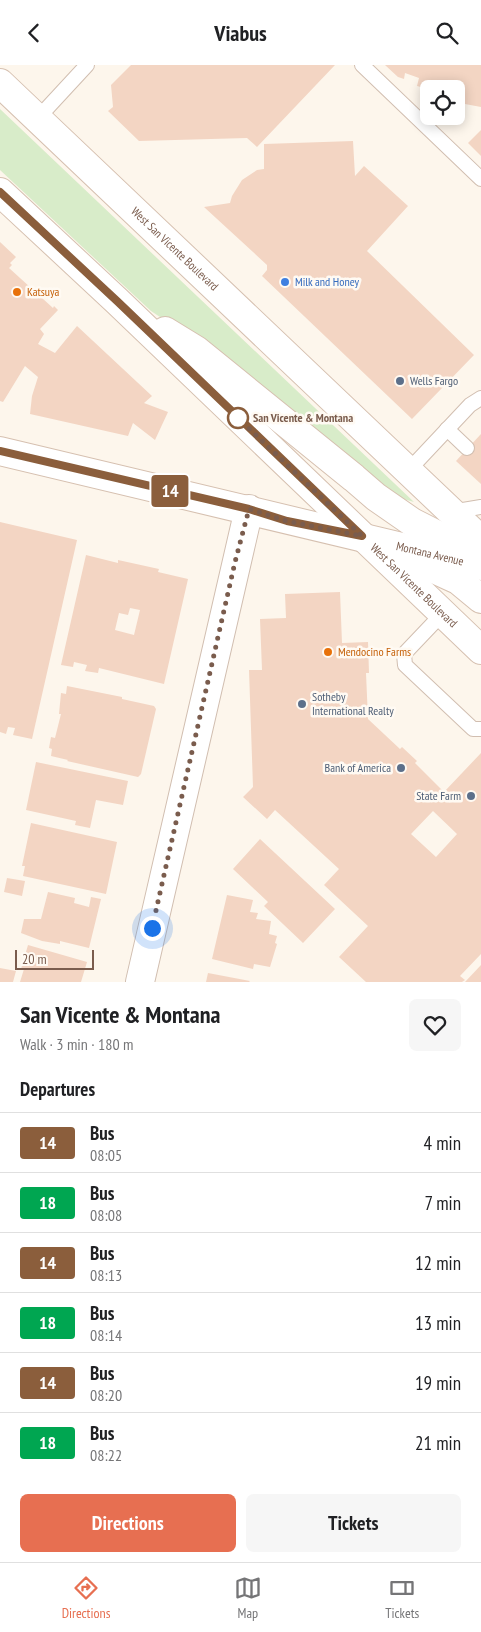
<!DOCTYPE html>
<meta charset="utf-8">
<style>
body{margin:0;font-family:"PT Sans Narrow",sans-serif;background:#f6f6f6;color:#202124;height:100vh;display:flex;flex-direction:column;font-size:19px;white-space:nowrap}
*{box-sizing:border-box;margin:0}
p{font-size:16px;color:#757577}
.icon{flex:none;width:28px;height:28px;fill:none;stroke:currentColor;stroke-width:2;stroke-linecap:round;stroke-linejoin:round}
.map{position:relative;height:917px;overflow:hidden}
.panel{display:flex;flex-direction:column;background:#fff;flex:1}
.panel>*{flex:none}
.badge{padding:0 10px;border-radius:4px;font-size:18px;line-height:32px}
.buttons{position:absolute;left:420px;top:15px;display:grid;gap:10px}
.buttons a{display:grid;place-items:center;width:45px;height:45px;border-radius:8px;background:#fff;box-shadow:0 2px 12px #0003;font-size:25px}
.scale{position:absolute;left:15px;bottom:12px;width:79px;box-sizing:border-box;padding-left:5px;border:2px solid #7a5c4d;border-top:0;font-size:14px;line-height:18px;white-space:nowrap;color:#7a5c4d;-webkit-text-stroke:4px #fffaf3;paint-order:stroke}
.you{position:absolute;width:25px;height:25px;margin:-12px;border:4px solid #fff;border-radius:50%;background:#1a73e8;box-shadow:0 0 0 8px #1a73e833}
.map>.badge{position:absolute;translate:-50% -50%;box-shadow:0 0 0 2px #fff}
h2{padding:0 20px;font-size:19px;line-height:45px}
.round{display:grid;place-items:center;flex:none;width:52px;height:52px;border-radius:8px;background:#f6f6f6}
.head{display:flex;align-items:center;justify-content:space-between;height:85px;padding:0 20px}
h1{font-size:24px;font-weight:800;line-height:38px}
.button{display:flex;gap:10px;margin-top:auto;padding:10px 20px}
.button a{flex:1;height:58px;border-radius:8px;background:#e76f51;color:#fff;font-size:20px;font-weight:800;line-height:58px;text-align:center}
.button a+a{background:#f6f6f6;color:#202124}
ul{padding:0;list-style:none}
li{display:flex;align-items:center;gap:15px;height:60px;padding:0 20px;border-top:1px solid #e0e0e0}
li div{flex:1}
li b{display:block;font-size:19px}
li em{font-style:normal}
li .badge{min-width:55px;font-weight:700;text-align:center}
header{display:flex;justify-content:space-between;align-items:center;height:65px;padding:0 20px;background:#fff;font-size:22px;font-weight:800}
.dock{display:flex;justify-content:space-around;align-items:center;height:70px;border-top:1px solid #e0e0e0;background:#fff;font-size:14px;color:#757577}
.dock a{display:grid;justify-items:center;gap:2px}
.dock .current{color:#e76f51}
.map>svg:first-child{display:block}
.green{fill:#d8ecc9}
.building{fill:#f3d5c3;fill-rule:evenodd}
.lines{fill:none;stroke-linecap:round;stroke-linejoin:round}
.lane-casing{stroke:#d1beb0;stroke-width:16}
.street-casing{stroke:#d1beb0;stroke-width:30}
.secondary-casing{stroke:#d6c0b0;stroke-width:30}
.lane{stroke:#fff;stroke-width:14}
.street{stroke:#fff;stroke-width:28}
.secondary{stroke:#fff;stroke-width:28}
.line-casing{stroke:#fff;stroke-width:11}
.line{stroke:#8b5e3c;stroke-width:8}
.walk{stroke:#7a5c4d;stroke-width:5;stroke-dasharray:0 9}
.shop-dot{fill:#3f7fe0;stroke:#fffaf3;stroke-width:2}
.food-dot{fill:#e8710a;stroke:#fffaf3;stroke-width:2}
.service-dot{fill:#5c6f8a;stroke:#fffaf3;stroke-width:2}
.stop-dot{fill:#fff;stroke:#8b5e3c;stroke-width:2.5}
.labels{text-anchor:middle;stroke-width:5;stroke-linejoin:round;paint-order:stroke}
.street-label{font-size:12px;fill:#7a5c4d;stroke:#fffaf3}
.shop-label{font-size:12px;fill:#366cbe;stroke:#fffaf3;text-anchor:start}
.food-label{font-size:12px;fill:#c56008;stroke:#fffaf3;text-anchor:start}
.service-label{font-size:12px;fill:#4e5e75;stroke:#fffaf3;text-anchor:start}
.stop-label{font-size:12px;font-weight:bold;fill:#7a5c4d;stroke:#fffaf3;text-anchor:start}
</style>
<header><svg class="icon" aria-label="back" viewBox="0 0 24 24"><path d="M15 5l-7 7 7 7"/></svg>Viabus<svg class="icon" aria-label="search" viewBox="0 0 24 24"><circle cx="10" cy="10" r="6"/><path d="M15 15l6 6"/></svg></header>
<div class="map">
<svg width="481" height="917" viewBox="0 0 481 917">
<rect width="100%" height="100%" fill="#fdf6ec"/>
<polygon class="green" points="0,44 414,437 389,430 169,258 151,246 0,105"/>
<g class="building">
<polygon points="131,0 335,0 257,82 247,73 139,76 108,46 113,42 111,20"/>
<polygon points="385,0 481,0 481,42 465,39 462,51 458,50 457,55 448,52 456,51 456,24 429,24 417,21 419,13 405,8 404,14 398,12"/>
<polygon points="481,65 481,91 468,78"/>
<polygon points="353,76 355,111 364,101 408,141 367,186 474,290 412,354 262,211 267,205 267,200 204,142 230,138 232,131 242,115 257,105 264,104 264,79"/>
<polygon points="0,177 16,192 10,198 12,200 9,203 53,243 54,241 58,245 40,264 44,269 38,279 55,288 77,261 152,331 144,338 168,347 155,375 133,358 128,371 30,349 32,331 38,312 25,301 3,337 0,336"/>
<polygon points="481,369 481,419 456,396"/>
<polygon points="0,457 77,475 32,674 13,670 15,663 8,662 6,669 0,667"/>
<path d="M86,490L118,498V495L159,504L158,507L188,514L164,619L99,603L98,608L85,606L87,600L74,597L73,602L61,600ZM130,543L140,545L134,570L115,565L119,548L128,550Z"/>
<path d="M340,527L342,578L368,577L369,608H366L368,654L400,684L402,682L417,696L415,698L444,727L481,688V889L460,911L465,915L462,917H366L339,892L368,861L324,820L339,804L275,745L267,754L243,732L253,722L249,605H262L260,554L286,553L285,529ZM433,746L457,769L436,792L411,769Z"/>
<polygon points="67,621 122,632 122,634 154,641 156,644 141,709 138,712 67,696 68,695 51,691 52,684 49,683 51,672 55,673 61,649 59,649 61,628 66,629"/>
<polygon points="36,697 128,716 123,740 96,735 90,763 75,760 76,756 26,745"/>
<polygon points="31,758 117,777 106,829 23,811 25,801 22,801"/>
<polygon points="260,774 335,844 303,878 264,841 268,837 233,804"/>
<polygon points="7,813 25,816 22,831 4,827"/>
<polygon points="48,827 75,833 74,838 89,842 91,832 101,834 89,883 60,876 60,879 42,876 21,868 24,854 41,854"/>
<polygon points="227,830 253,835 250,847 258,848 256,854 271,856 269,869 277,871 275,878 277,879 270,902 254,899 253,904 212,894"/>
<polygon points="28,880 87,897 81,917 20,917 24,904 21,904"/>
<polygon points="481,900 481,917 465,917"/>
<polygon points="0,903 16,906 13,917 0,917"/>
<polygon points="208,908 250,916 249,917 206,917"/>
</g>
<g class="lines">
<g class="lane-casing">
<g id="lane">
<polyline points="362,0 481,114"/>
<polyline points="38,53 87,0"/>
<polyline points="447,364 467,383"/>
<polyline points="408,406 470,340 481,333"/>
<polyline points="451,447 481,442"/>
<polyline points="443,548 404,589 405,600 473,664 481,664"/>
</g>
</g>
<g class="street-casing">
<polyline id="street" points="140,917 249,444"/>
</g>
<g class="secondary-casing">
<g id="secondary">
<path id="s1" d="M0,18L481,475"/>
<path id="s2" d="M0,127L117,236L481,585"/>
<polyline points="165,266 196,285 354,413 376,432 412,457 471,487"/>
<path id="s3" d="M0,386L481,501"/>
<polyline points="423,499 458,515 481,534"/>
</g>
</g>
<use href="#lane" class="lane"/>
<use href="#street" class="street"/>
<use href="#secondary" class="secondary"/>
</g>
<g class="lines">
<g class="line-casing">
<polyline id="line" points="0,127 117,236 362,471 287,456 249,444 0,386"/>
</g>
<use href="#line" class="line"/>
<polyline class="walk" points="152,863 235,497 249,444 287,456 362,471 238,353"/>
</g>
<circle class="shop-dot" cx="285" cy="217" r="5"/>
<g class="food-dot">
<circle cx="17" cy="227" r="5"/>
<circle cx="328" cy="587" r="5"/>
</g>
<g class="service-dot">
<circle cx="400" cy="316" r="5"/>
<circle cx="302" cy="639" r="5"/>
<circle cx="401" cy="703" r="5"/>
<circle cx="471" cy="731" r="5"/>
</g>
<circle class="stop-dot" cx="238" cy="353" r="10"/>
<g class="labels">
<g class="street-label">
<text dy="4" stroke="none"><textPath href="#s1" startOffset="241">West San Vicente Boulevard</textPath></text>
<text dy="4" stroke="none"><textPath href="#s3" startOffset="442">Montana Avenue</textPath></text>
<text dy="4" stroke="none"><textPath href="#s2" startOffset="571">West San Vicente Boulevard</textPath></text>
</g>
<g class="shop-label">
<text x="295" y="221">Milk and Honey</text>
</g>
<g class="food-label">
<text x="27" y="231">Katsuya</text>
<text x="338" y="591">Mendocino Farms</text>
</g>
<g class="service-label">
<text x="410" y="320">Wells Fargo</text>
<text x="312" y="636">Sotheby<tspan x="312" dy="14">International Realty</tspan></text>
<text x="391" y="707" text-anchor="end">Bank of America</text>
<text x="461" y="735" text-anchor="end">State Farm</text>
</g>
<g class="stop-label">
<text x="253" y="357">San Vicente &amp; Montana</text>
</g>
</g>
</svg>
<div class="buttons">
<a><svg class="icon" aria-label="locate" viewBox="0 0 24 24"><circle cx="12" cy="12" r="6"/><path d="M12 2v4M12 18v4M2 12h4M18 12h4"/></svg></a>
</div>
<div class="scale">20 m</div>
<div class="you" style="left:152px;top:863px"></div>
<b class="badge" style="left:170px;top:426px;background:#8b5e3c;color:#fff">14</b>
</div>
<section class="panel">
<div class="head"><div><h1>San Vicente &amp; Montana</h1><p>Walk · 3 min · 180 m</p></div><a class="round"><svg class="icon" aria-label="heart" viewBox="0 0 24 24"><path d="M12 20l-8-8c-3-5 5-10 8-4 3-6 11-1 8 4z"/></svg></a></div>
<h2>Departures</h2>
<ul>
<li><span class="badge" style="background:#8b5e3c;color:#fff">14</span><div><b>Bus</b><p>08:05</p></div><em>4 min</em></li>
<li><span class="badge" style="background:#00a651;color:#fff">18</span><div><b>Bus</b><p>08:08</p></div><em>7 min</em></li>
<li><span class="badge" style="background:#8b5e3c;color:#fff">14</span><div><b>Bus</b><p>08:13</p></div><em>12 min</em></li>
<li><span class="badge" style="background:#00a651;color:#fff">18</span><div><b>Bus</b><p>08:14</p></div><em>13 min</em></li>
<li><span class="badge" style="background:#8b5e3c;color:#fff">14</span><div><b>Bus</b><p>08:20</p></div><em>19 min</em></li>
<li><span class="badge" style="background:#00a651;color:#fff">18</span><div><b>Bus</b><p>08:22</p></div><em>21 min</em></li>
</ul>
<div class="button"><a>Directions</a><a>Tickets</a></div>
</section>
<nav class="dock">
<a class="current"><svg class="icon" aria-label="directions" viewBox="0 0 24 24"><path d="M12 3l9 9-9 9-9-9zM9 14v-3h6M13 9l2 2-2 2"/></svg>Directions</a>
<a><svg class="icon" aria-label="map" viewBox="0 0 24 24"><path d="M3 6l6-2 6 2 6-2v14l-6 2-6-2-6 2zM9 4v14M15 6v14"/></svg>Map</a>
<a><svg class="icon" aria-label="tickets" viewBox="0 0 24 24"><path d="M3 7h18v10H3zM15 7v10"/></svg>Tickets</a>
</nav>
